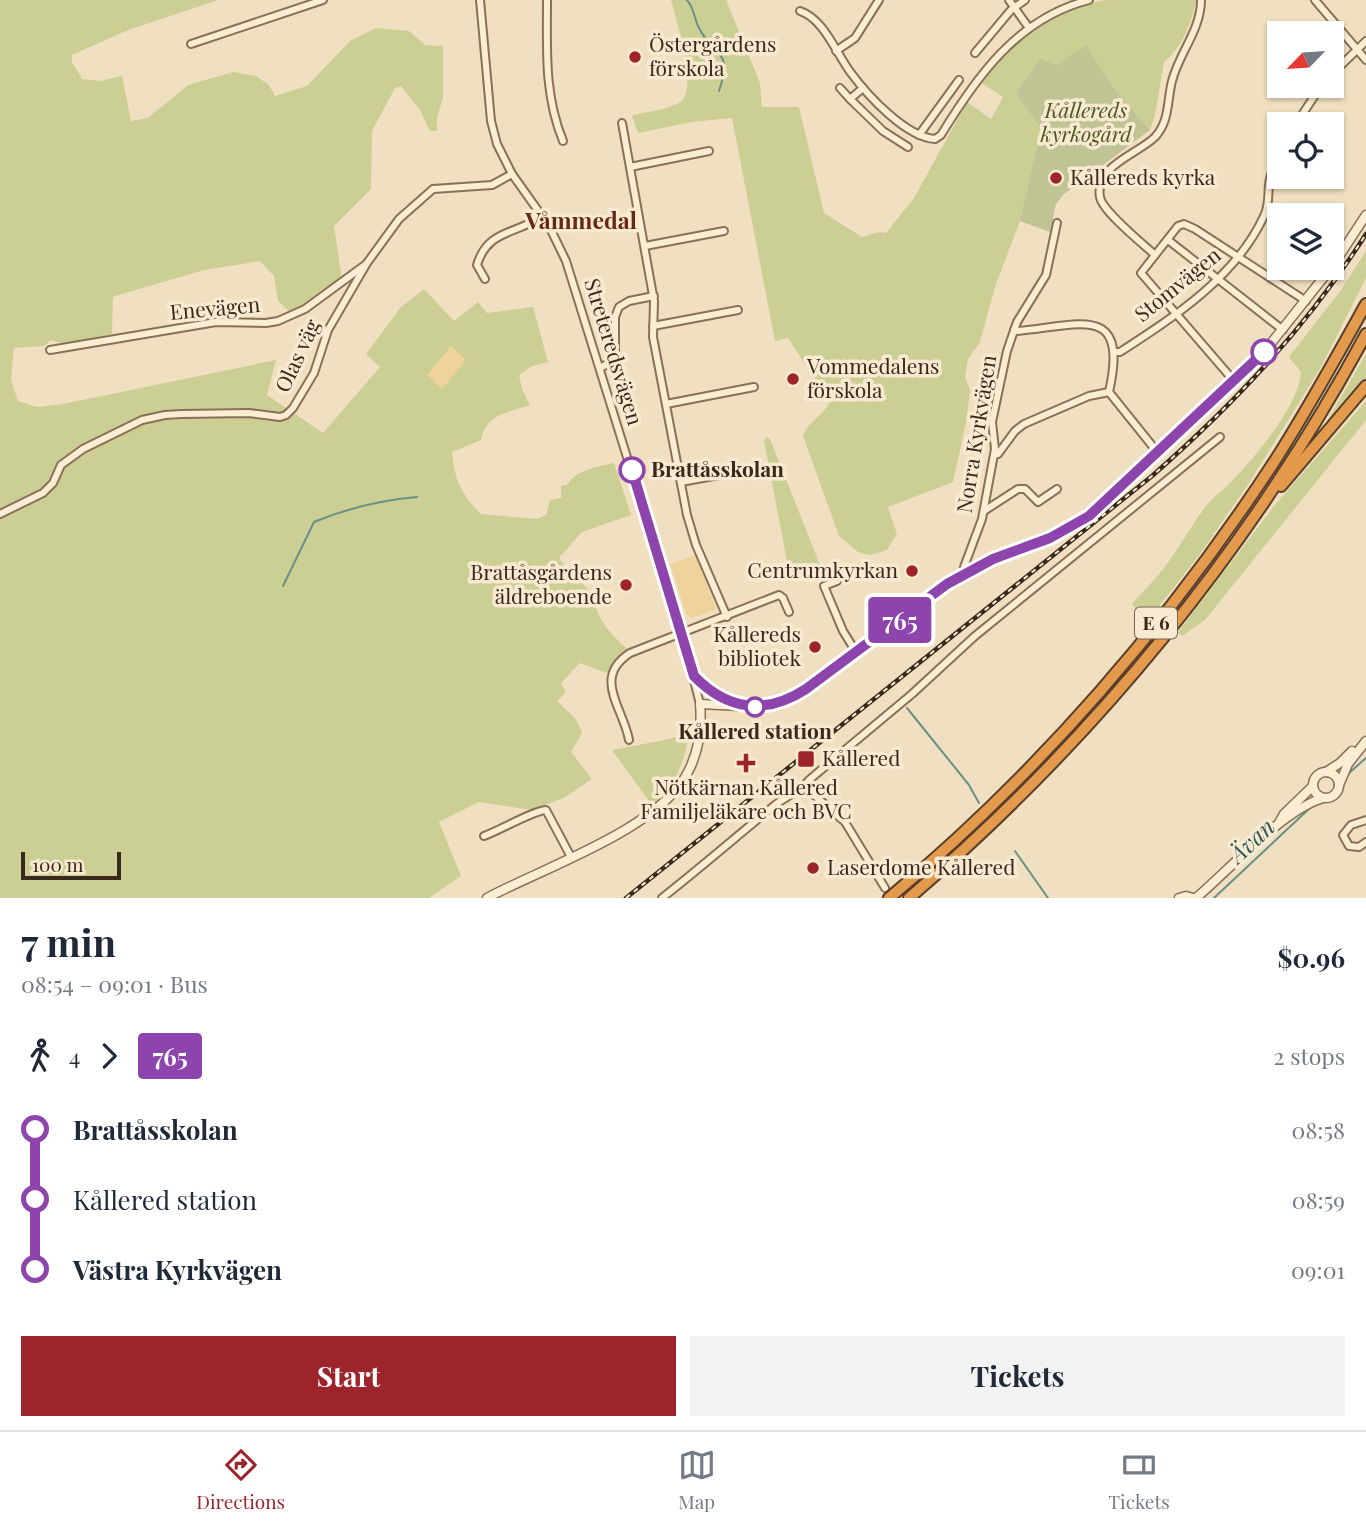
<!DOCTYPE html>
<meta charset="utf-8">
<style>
body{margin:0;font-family:"Playfair Display",serif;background:#f2f2f3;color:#1f2937;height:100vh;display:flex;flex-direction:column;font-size:26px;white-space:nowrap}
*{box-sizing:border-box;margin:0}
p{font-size:23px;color:#747a83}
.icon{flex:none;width:38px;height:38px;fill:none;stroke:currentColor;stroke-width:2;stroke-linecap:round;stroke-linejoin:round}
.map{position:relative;height:898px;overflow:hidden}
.sheet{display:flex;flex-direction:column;background:#fff;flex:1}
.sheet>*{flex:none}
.badge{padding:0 14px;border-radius:5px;font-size:24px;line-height:46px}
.needle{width:46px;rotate:245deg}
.buttons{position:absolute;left:1267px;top:21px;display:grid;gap:14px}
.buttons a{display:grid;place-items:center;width:77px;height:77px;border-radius:0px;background:#fff;box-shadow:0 2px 5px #0004;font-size:35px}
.scale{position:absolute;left:21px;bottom:18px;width:100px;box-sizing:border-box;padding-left:7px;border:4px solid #39291c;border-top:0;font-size:19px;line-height:24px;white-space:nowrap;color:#39291c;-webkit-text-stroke:5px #f7ead1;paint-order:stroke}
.map>.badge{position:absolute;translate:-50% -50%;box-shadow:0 0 0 4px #fff}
.legs{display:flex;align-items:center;gap:10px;height:77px;padding:0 21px;font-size:23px}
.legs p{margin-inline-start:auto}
.summary{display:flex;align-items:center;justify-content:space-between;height:119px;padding:0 21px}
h1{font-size:38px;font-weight:700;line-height:52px}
.primary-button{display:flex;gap:14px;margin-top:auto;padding:14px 21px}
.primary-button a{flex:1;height:80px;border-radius:0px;background:#9d242b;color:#fff;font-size:28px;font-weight:700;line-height:80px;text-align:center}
.primary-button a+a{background:#f2f2f3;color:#1f2937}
ul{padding:0 21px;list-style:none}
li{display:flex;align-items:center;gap:24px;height:70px;font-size:26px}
li i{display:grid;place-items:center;width:10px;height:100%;margin:0 9px;background:currentColor}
li i::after{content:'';width:18px;height:18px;margin:-9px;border:5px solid;border-radius:50%;background:#fff}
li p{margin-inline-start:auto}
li:first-child i{background:linear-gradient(#0000 50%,currentColor 0)}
li:last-child i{background:linear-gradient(currentColor 50%,#0000 0)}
.dock{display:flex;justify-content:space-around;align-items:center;height:98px;border-top:2px solid #e0e1e3;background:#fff;font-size:19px;color:#747a83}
.dock a{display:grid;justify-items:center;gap:4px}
.dock .on{color:#9d242b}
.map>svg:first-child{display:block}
.green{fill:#cbcf94}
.sand{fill:#eed49c}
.cemetery{fill:#c0c394}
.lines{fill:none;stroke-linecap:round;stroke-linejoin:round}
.stream{stroke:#6a9185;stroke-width:2}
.minor-casing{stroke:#8a7057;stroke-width:10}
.tertiary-casing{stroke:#8a7057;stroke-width:11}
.motorway-casing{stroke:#583e2c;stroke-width:14}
.minor{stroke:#faedd4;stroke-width:6}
.tertiary{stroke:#faedd4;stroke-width:8}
.motorway{stroke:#e49a4d;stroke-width:10}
.rail-casing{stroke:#39291c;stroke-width:4.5}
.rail{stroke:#f7ead1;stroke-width:2;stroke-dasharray:5;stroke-linecap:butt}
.line-1-casing{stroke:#fff;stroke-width:16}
.line-1{stroke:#8e44ad;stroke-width:10}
.poi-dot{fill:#9d242b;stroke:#f7ead1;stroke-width:2.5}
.stop-1-dot{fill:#fff;stroke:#8e44ad;stroke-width:3.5}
.labels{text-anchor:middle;stroke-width:7;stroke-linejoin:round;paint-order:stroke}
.shield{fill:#f7ead1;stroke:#726352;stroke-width:2}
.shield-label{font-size:19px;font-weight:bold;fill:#39291c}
.poi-label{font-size:21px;fill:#39291c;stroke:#f7ead1;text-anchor:start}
.park-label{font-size:21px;font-style:italic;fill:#4c5722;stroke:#f7ead1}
.street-label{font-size:21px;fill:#39291c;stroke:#f7ead1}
.stop-label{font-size:21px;font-weight:bold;fill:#39291c;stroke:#f7ead1;text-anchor:start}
.neighbourhood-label{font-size:23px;font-weight:bold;fill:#68261a;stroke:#f7ead1}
.water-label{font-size:23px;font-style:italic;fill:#2b5a55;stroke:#f7ead1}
</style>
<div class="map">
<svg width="1366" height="898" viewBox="0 0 1366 898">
<rect width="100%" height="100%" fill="#f0e0c1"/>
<g class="green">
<path d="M0,0H218L128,30L72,55V62L82,79L101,81L122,76L131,121L148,118L188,85L233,72L256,76L269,85L275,96L307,86L350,41L376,28L409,31L425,45L443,46V98L437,117V131H430L420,110L401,86L395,88L372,131L371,189L334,226L342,280L291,313L278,301L274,276L260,261L204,270L122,294L113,297L112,334L64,344L51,340L44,346L14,348L11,380L18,401L37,407L63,404L276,360L267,395L323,433L380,367L366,354L401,307L424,289L454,321L478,302L487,313L533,307L548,362L532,366L519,375L522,389L530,405C507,413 486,414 481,440L452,452C455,481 461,494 481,514L537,519L546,515L550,500L561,498V486L568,484C574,471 600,466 614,463L631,515L582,532L559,558C567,571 580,579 589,591C595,600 595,608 600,617C606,630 619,641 629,651L617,659L607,673L580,663L561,683L566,692L557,701L576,719L582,733L571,752L592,779L564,798L532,810L479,802L439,822L461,876L429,898H0Z"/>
<path d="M671,0H726L760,83L762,107H799L824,213L862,237L878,232L886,233L914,198L967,102L991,119L1003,97L980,82C1012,43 1058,5 1109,0C1138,0 1168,0 1196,0C1192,22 1182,48 1164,62L1155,115L1150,130L1113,87L1086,46L1043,131L1033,162L1020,221L995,287L980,342L968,359L965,377L970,390L967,418L953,482L888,507L897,534L887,550L870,555L858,552L839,536L803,436C809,420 828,413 831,398L820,387L788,338L775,341L732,118L692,122L638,133L632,116C646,111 669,110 680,102C699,89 676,19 671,0Z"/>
<path d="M1366,251V278L1320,369L1249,483L1200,554L1145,624L1132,604C1142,592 1154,581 1164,568C1179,548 1191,526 1206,506C1214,496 1225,489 1233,480C1257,454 1298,407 1301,372L1289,357L1341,290Z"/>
<polygon points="1366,354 1366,380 1329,425 1326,423"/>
<polygon points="1366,401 1366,420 1205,620 1182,636 1178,632 1274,506"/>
<polygon points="766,437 770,439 822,570 791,582 764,441"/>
<path d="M689,731C685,763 676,783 652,805L612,750L670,739Z"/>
</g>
<g class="sand">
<polygon points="451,346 466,360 442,389 427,375"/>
<polygon points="695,555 716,607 716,610 691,618 686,614 670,564"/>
</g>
<polygon class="cemetery" points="1086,45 1113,87 1150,130 1064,194 1056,204 1050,232 1020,221 1033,162 1043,131 1016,93 1041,59 1056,65"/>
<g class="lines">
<g class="stream">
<path d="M687,0C694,8 694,17 698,26C713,58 734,47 719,91"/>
<path d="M283,586L314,522C348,508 381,500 417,497"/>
<polyline points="907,708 969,785 979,803"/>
<polyline points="1348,774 1366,758"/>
<polyline points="1015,851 1048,898"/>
<polyline points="1214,898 1311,807"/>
</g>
<g class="minor-casing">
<g id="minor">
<polyline points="480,0 491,121 497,144 512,174 549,226 566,261 682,634 700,704"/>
<path d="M547,0C547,49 544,95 563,141"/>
<polyline points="1009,0 1029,28"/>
<polyline points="1315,0 1366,60"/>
<path d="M800,11C824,19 836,53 851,73C868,96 906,137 935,139L941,135C977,76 1018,18 1089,0"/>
<polyline points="191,44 323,0"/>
<polyline points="836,51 855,38 879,0"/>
<polyline points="975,53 1011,10 1025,0"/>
<polyline points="1332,74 1366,41"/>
<polyline points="840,88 850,99 863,88"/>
<polyline points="850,99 883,131 908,147"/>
<polyline points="622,123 654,301 653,337 687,515 696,545 727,617"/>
<polyline points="1296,124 1321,86"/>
<polyline points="919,135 959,80"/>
<polyline points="630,167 709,151"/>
<polyline points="1168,240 1283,330"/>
<polyline points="645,246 724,231"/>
<path d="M1155,255C1143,244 1102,211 1100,197C1094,166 1138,154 1155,137C1170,121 1167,100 1172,81C1179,53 1201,30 1201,0"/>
<path d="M485,279L477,265C488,228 518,235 543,215"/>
<polyline points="653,326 738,310"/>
<path d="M1014,330L1018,331C1081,325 1129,303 1109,392L1158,453"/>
<polyline points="50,350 216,322 266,323 278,321 305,309 365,265"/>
<path d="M1114,352H1120C1174,317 1236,277 1264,216C1269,207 1268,195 1269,185C1270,173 1275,164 1279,154"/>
<polyline points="600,368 615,360 615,317 619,307 629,301 654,296"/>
<polyline points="1234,381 1141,273 1178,226 1184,224 1195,229 1306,301"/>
<polyline points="666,404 754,387"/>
<polyline points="995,455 998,454 1015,431 1024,424 1089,396 1109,392"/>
<polyline points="681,482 751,469"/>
<polyline points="984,511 1018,489 1025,489 1038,502 1057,489"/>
<polyline points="0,514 43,493 53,483 61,465 83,449 142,420 165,415 181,414 249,413 280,417 286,415 293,408 314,373 328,330 367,263 399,219 433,189 492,185 512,174"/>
<polyline points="966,573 964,567 982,519 995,449 992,422 1007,351 1017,322 1046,275 1057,223"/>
<polyline points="837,581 824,586 843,631 856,652"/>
<path d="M629,740C623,707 592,678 630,653L779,595L783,598L789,612"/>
<polyline points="805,787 845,822 885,888"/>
<polyline points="1366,820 1351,825 1343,835 1349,846 1359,847 1366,842"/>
<path d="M484,836C498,831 535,810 546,810L571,857"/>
<path d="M662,898C700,868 737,836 775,805C784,798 804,788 809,780L912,694L975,636L1220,437"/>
</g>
</g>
<g class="tertiary-casing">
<g id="tertiary">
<polyline points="1332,267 1366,215"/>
<polyline points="694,676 707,688 737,703"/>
<circle cx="1326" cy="785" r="13"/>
<polyline points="1326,772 1340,763 1352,751"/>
<polyline points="1339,785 1348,764 1366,741"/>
<polyline points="1279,823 1284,814 1313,786"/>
<path d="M487,898C542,868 660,829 688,772C699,751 702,727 700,704L761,707L791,699L947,585L993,559L1063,532L1101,506L1264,352L1331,268"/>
<polyline points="1179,898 1186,896 1193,898"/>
<path d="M1196,898C1230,869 1283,810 1323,798"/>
</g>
</g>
<g class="motorway-casing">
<g id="motorway">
<polyline points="1281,486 1366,386"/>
<path d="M889,898C1038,774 1170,622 1276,459C1308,409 1337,356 1366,304"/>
<path d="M909,898C1094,740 1251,548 1366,334"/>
</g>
</g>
<use href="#minor" class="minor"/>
<use href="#tertiary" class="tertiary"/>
<use href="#motorway" class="motorway"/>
<g class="rail-casing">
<path id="rail" d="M626,898L1152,476C1234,404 1307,327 1366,234"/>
</g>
<use href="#rail" class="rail"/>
</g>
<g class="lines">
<g class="line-1-casing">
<path id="line-1" d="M632,470L694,676C728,711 766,715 806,689L947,584L993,559L1050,538L1089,516L1264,352"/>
</g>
<use href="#line-1" class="line-1"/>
</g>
<g class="poi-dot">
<circle cx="635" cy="57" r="7"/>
<circle cx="1056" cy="178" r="7"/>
<circle cx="793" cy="379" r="7"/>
<circle cx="912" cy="571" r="7"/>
<circle cx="626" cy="585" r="7"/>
<circle cx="815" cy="647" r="7"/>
<rect x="797" y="750" width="18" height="18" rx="3.5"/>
<path d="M742.5 752.5h7v7h7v7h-7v7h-7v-7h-7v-7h7z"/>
<circle cx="813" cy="868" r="7"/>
</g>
<g class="stop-1-dot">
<circle cx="1264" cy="352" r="12"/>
<circle cx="632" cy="470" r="12"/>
<circle cx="755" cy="707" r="9"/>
</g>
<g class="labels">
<rect class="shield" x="1135" y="607.5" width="42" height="31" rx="5"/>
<g class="shield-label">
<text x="1156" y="630">E 6</text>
</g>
<g class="poi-label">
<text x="649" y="52">Östergårdens<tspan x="649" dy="24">förskola</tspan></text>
<text x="1070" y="185">Kållereds kyrka</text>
<text x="807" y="374">Vommedalens<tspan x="807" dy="24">förskola</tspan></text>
<text x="898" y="578" text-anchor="end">Centrumkyrkan</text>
<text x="612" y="580" text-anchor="end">Brattåsgårdens<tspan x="612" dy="24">äldreboende</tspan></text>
<text x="801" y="642" text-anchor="end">Kållereds<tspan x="801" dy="24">bibliotek</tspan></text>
<text x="822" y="766">Kållered</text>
<text x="746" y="795" text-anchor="middle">Nötkärnan Kållered<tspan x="746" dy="24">Familjeläkare och BVC</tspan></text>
<text x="827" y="875">Laserdome Kållered</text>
</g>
<g class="park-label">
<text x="1086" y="118">Kållereds<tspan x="1086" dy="24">kyrkogård</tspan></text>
</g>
<g class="street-label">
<text transform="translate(1178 285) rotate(-39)" y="7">Stomvägen</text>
<text transform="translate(215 309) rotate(-5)" y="7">Enevägen</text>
<text transform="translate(613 352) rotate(73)" y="7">Streteredsvägen</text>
<text transform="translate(298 356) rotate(-65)" y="7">Olas väg</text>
<text transform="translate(977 434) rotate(-81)" y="7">Norra Kyrkvägen</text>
</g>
<g class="stop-label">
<text x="651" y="477">Brattåsskolan</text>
<text x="755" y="739" text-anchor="middle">Kållered station</text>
</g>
<g class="neighbourhood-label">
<text x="581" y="229">Våmmedal</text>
</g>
<g class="water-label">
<text transform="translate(1252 841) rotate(-43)" y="8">Ävan</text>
</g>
</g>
</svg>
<div class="buttons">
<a><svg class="needle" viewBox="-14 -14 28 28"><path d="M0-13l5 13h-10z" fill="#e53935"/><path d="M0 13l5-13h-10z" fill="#747a83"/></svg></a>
<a><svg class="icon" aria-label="locate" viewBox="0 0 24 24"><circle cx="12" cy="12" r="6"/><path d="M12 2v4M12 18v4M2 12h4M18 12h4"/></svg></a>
<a><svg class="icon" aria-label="layers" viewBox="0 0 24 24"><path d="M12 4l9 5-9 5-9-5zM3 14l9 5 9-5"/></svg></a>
</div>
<div class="scale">100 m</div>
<b class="badge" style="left:900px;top:620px;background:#8e44ad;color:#fff">765</b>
</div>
<section class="sheet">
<div class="summary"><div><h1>7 min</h1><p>08:54 – 09:01 · Bus</p></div><b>$0.96</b></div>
<div class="legs"><svg class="icon" aria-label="walk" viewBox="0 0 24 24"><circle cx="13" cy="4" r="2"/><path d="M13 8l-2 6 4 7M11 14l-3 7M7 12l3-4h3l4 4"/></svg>4<svg class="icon" aria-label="forward" viewBox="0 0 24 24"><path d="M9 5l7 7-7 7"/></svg><b class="badge" style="background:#8e44ad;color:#fff">765</b><p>2 stops</p></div>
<ul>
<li><i style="color:#8e44ad"></i><b>Brattåsskolan</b><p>08:58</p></li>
<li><i style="color:#8e44ad"></i><span>Kållered station</span><p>08:59</p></li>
<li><i style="color:#8e44ad"></i><b>Västra Kyrkvägen</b><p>09:01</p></li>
</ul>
<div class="primary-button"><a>Start</a><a>Tickets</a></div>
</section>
<nav class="dock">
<a class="on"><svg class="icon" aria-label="directions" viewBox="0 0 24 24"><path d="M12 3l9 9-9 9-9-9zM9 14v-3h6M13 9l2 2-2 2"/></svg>Directions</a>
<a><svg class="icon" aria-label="map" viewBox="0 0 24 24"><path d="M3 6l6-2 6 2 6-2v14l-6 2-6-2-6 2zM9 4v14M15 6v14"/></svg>Map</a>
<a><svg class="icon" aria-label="tickets" viewBox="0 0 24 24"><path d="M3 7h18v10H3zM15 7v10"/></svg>Tickets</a>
</nav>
